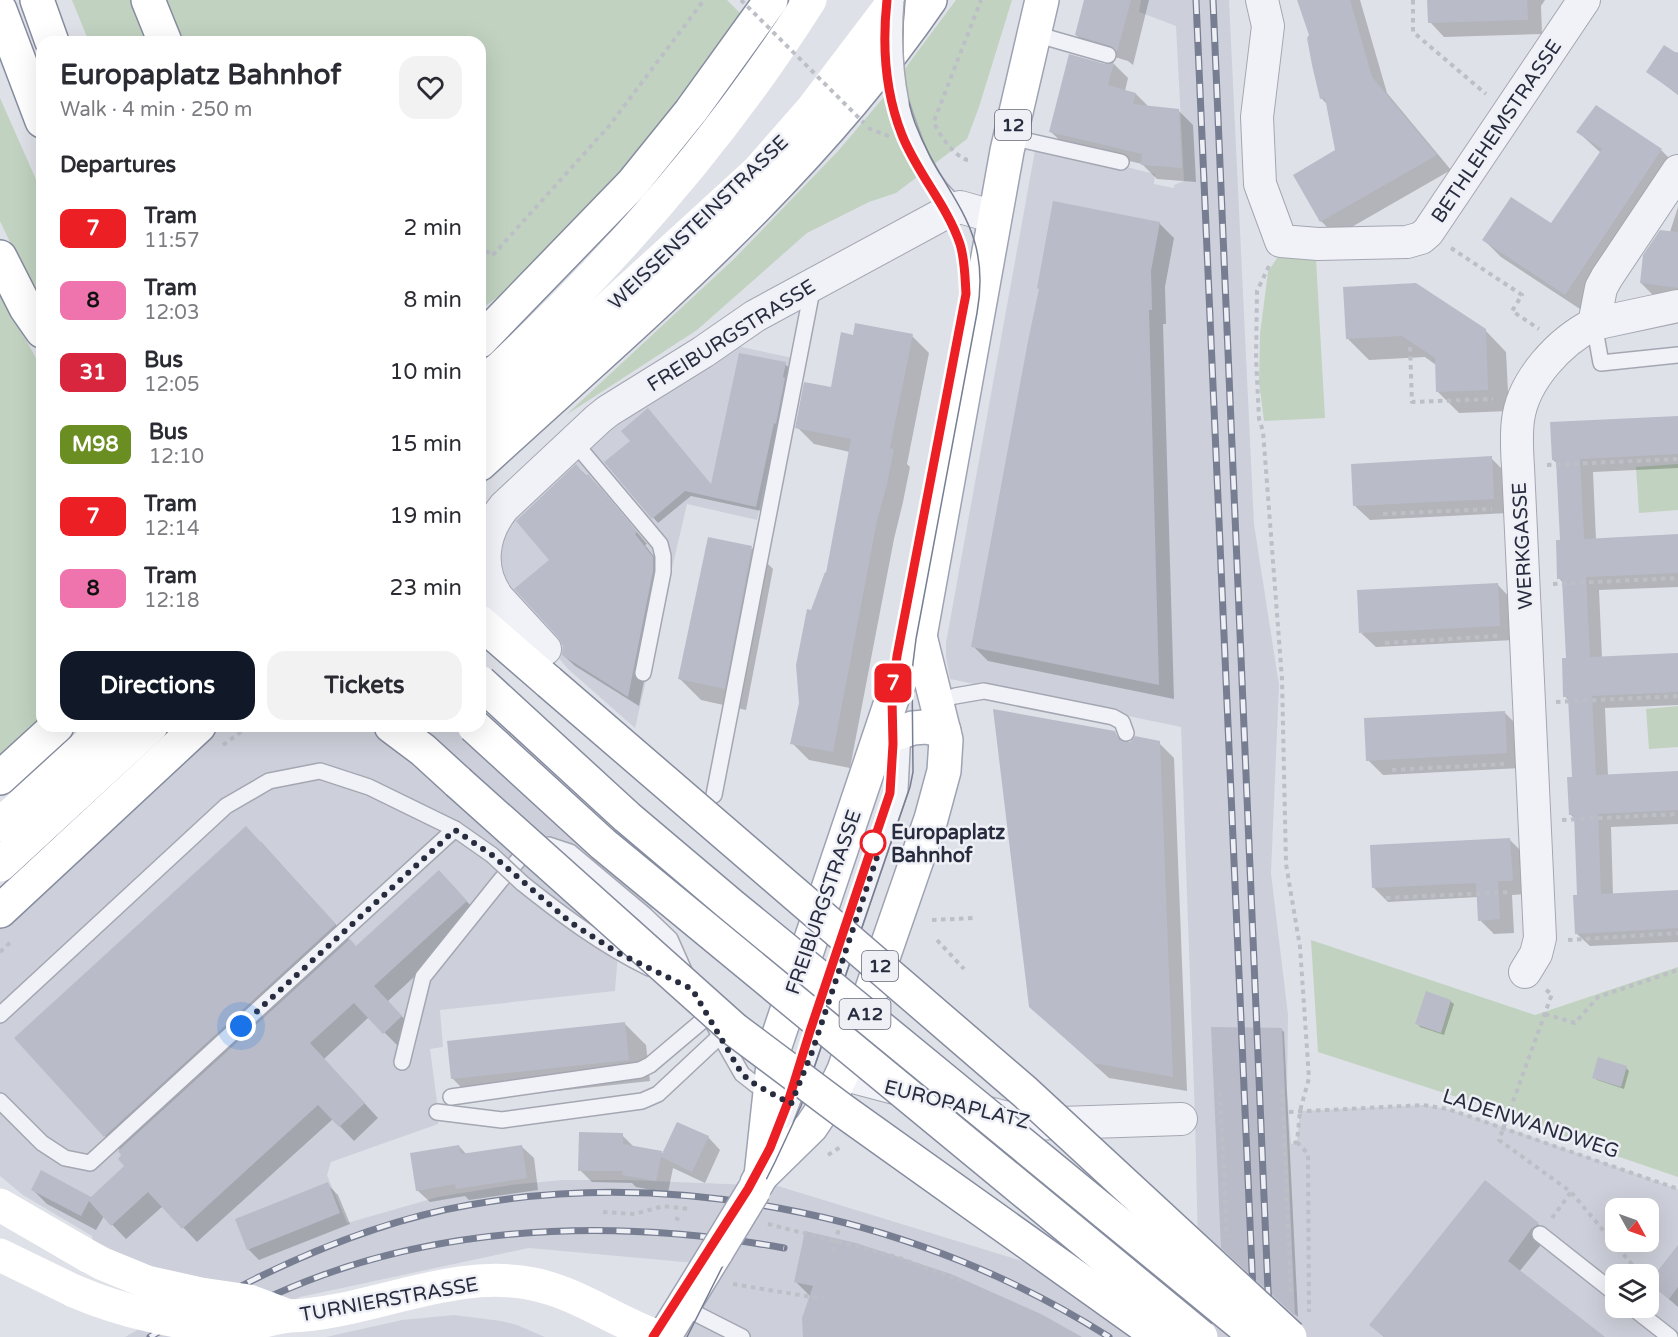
<!DOCTYPE html>
<meta charset="utf-8">
<style>
body{margin:0;font-family:"Varela Round",sans-serif;background:#f2f2f3;color:#2b2b33;height:100vh;display:flex;flex-direction:column;font-size:22px;white-space:nowrap}
*{box-sizing:border-box;margin:0}
p{font-size:20px;color:#7c7c81}
.icon{flex:none;width:33px;height:33px;fill:none;stroke:currentColor;stroke-width:2;stroke-linecap:round;stroke-linejoin:round}
.map{position:relative;flex:1;overflow:hidden}
.details{position:absolute;left:36px;top:36px;width:450px;height:696px;display:flex;flex-direction:column;background:#fff;border-radius:18px;box-shadow:0 6px 24px #0002}
.details>*{flex:none}
.badge{padding:0 12px;border-radius:9px;font-size:21px;line-height:39px}
.needle{width:39px;rotate:130deg}
.controls{position:absolute;left:1605px;top:1198px;display:grid;gap:12px}
.controls a{display:grid;place-items:center;width:54px;height:54px;border-radius:12px;background:#fff;box-shadow:0 6px 24px #0002;font-size:30px}
.you{position:absolute;width:30px;height:30px;margin:-15px;border:4px solid #fff;border-radius:50%;background:#1a73e8;box-shadow:0 0 0 9px #1a73e833}
.map>.badge{position:absolute;translate:-50% -50%;box-shadow:0 0 0 3px #fff}
h2{padding:0 24px;font-size:22px;line-height:54px}
.round{display:grid;place-items:center;flex:none;width:63px;height:63px;border-radius:18px;background:#f2f2f3}
.overview{display:flex;align-items:center;justify-content:space-between;height:102px;padding:0 24px}
h1{font-size:28px;font-weight:700;line-height:45px}
.button{display:flex;gap:12px;margin-top:auto;padding:12px 24px}
.button a{flex:1;height:69px;border-radius:18px;background:#111827;color:#fff;font-size:24px;font-weight:700;line-height:69px;text-align:center}
.button a+a{background:#f2f2f3;color:#2b2b33}
ul{padding:0;list-style:none}
li{display:flex;align-items:center;gap:18px;height:72px;padding:0 24px}
li div{flex:1}
li b{display:block;font-size:22px}
li em{font-style:normal}
li .badge{min-width:66px;font-weight:700;text-align:center}
.map>svg:first-child{display:block}
.built{fill:#cdd0da;fill-rule:evenodd}
.green{fill:#c1d2c0}
.shadow{fill:#0003}
.building{fill:#b9bcc8}
.lines{fill:none;stroke-linecap:round;stroke-linejoin:round}
.lane-casing{stroke:#a4a7b2;stroke-width:18}
.street-casing{stroke:#a4a7b2;stroke-width:34}
.primary-casing{stroke:#9ea3b4;stroke-width:36}
.highway-casing{stroke:#868c9f;stroke-width:36}
.path{stroke:#bdbfc7;stroke-width:4;stroke-dasharray:4.5 4.5;stroke-linecap:butt}
.lane{stroke:#f1f2f7;stroke-width:15}
.street{stroke:#f1f2f7;stroke-width:32}
.secondary{stroke:#fff;stroke-width:33}
.primary{stroke:#fff;stroke-width:33}
.highway{stroke:#fff;stroke-width:33}
.tram{stroke:#787e92;stroke-width:1.5}
.rail-casing{stroke:#787e92;stroke-width:7}
.rail{stroke:#eef0f6;stroke-width:4.5;stroke-dasharray:14;stroke-linecap:butt}
.lane-bridge-casing{stroke:#a4a7b2;stroke-width:18;stroke-linecap:butt}
.primary-bridge-casing{stroke:#9ea3b4;stroke-width:36;stroke-linecap:butt}
.highway-bridge-casing{stroke:#868c9f;stroke-width:36;stroke-linecap:butt}
.path-bridge{stroke:#bdbfc7;stroke-width:4;stroke-dasharray:4.5 4.5;stroke-linecap:butt}
.lane-bridge{stroke:#f1f2f7;stroke-width:15}
.secondary-bridge{stroke:#fff;stroke-width:33}
.primary-bridge{stroke:#fff;stroke-width:33}
.highway-bridge{stroke:#fff;stroke-width:33}
.line-casing{stroke:#fff;stroke-width:14}
.line{stroke:#ec1f25;stroke-width:9}
.walk{stroke:#282c3f;stroke-width:6;stroke-dasharray:0 10.8}
.stop-dot{fill:#fff;stroke:#ec1f25;stroke-width:3}
.labels{text-anchor:middle;stroke-width:5;stroke-linejoin:round;paint-order:stroke}
.shield{fill:#eef0f6;stroke:#636776;stroke-width:1.5}
.shield-label{font-size:18px;font-weight:bold;fill:#282c3f}
.street-label{font-size:20px;fill:#282c3f;stroke:#eef0f6}
.stop-label{font-size:20px;font-weight:bold;fill:#282c3f;stroke:#eef0f6;text-anchor:start}
</style>
<div class="map">
<svg width="1678" height="1337" viewBox="0 0 1678 1337">
<rect width="100%" height="100%" fill="#dfe1e8"/>
<g class="built">
<path d="M1141,0H1229L1254,524L1279,685L1271,873L1288,1015L1287,1089L1291,1144L1297,1141L1300,1111L1423,1105L1448,1109L1504,1127L1678,1189V1337H1200L1195,1117L1181,727L950,679L946,656V643L1036,145L1155,174L1154,184L1174,188V185L1184,181L1176,26L1139,12ZM1616,1209H1648V1242H1616ZM1616,1275H1648V1308H1616Z"/>
<polygon points="732,345 793,358 757,520 687,504 635,728 568,669 500,588 495,547 502,526 611,421"/>
<polygon points="216,726 461,726 659,900 618,953 615,991 440,1010 443,1047 430,1049 438,1109 438,1124 331,1162 327,1175 347,1223 438,1197 511,1185 562,1180 627,1180 778,1186 1045,1268 1133,1337 677,1337 706,1264 529,1248 300,1297 216,1337 125,1337 158,1318 197,1292 94,1256 92,1236 23,1195 0,1176 0,929 183,754"/>
<polygon points="454,1315 501,1321 517,1325 545,1337 326,1337 402,1320"/>
</g>
<g class="green">
<polygon points="72,0 131,0 148,42 89,42"/>
<polygon points="166,0 727,0 742,15 641,148 515,284 480,310 480,42 183,42"/>
<polygon points="956,0 1012,0 979,107 967,139 896,193 869,202 807,233 697,330 566,415 735,258 839,150 883,98"/>
<polygon points="0,98 42,193 42,300 24,272 0,221"/>
<polygon points="1279,255 1316,259 1325,418 1264,421 1259,382 1260,334 1268,272"/>
<polygon points="0,293 42,369 42,717 0,756"/>
<polygon points="1678,464 1678,510 1639,513 1636,467"/>
<polygon points="1678,706 1678,747 1649,749 1646,709"/>
<polygon points="1311,940 1535,1015 1678,967 1678,1177 1602,1151 1503,1112 1318,1052"/>
</g>
<g class="shadow">
<polygon points="1085,0 1149,0 1133,65 1128,61 1092,50 1076,35"/>
<polygon points="1298,0 1360,0 1387,93 1451,170 1336,236 1321,221 1337,151 1328,105 1322,99 1308,39 1311,36"/>
<polygon points="1429,0 1545,0 1541,6 1542,34 1444,37 1430,22"/>
<polygon points="1676,52 1678,53 1678,95 1648,72"/>
<polygon points="1114,64 1128,78 1125,91 1136,94 1149,107 1178,110 1193,125 1196,182 1157,179 1142,164 1066,146 1051,132 1105,66"/>
<polygon points="1596,107 1661,150 1678,167 1583,311 1501,257 1484,240 1551,225 1601,153 1578,132"/>
<polygon points="1678,207 1678,297 1652,294 1641,283 1670,232"/>
<polygon points="1159,223 1174,238 1165,287 1166,324 1163,324 1174,699 988,661 973,646"/>
<polygon points="1485,330 1506,352 1509,411 1459,413 1438,392 1436,365 1425,357 1369,360 1347,338"/>
<polygon points="854,336 912,336 929,353 907,464 910,467 903,502 894,539 850,768 809,760 792,743 800,703 812,612 827,575 850,452 814,444 797,427 832,388"/>
<polygon points="785,364 790,369 761,511 691,496 658,523 606,463 632,441 713,487"/>
<polygon points="1678,418 1678,468 1593,472 1596,540 1678,536 1678,587 1599,590 1602,658 1678,654 1678,705 1605,708 1608,776 1678,773 1678,824 1611,827 1613,895 1678,891 1678,942 1590,946 1576,933 1578,896 1575,819 1571,815 1573,778 1569,701 1565,696 1568,660 1563,583 1559,578 1561,541 1558,464 1553,460"/>
<polygon points="1491,458 1506,473 1508,513 1370,520 1355,506"/>
<polygon points="576,466 599,487 647,544 645,545 663,568 664,583 639,706 575,666 563,655 564,645 551,560"/>
<polygon points="752,548 773,569 746,710 701,700 680,679"/>
<polygon points="1498,585 1512,600 1514,640 1376,647 1361,633"/>
<polygon points="1504,712 1519,727 1521,768 1383,775 1368,760"/>
<polygon points="1114,733 1125,744 1159,743 1174,758 1187,1091 1109,1078 1046,1021"/>
<polygon points="1510,840 1524,854 1526,894 1512,895 1514,933 1494,934 1480,920 1478,897 1388,902 1373,887"/>
<polygon points="261,842 356,947 453,886 480,916 388,1001 416,1032 399,1047 369,1017 324,1059 378,1118 354,1141 333,1119 197,1242 163,1206 126,1239 104,1216 96,1230 47,1204 32,1189 91,1199 126,1166 120,1150 105,1136"/>
<polygon points="1450,1001 1454,1004 1444,1035 1420,1027 1417,1023"/>
<polygon points="625,1024 646,1045 650,1081 474,1100 452,1078"/>
<polygon points="1281,1029 1284,1032 1298,1317 1223,1247"/>
<polygon points="1626,1068 1629,1071 1624,1089 1597,1080 1593,1077"/>
<polygon points="622,1135 635,1148 661,1152 663,1154 708,1137 720,1150 705,1183 673,1168 668,1193 636,1187 632,1183 592,1182 580,1170"/>
<polygon points="459,1146 467,1155 521,1146 534,1158 538,1190 469,1200 465,1196 430,1202 417,1190"/>
<polygon points="327,1184 338,1195 350,1224 259,1260 248,1249"/>
<polygon points="1538,1224 1549,1235 1519,1272 1601,1337 1384,1337 1371,1325"/>
<polygon points="1678,1247 1678,1307 1650,1283"/>
<polygon points="796,1282 1078,1337 806,1337 811,1297"/>
</g>
<g class="building">
<polygon points="1084,0 1131,0 1117,52 1111,46 1075,35"/>
<polygon points="1297,0 1350,0 1372,77 1437,155 1320,222 1293,175 1335,150 1325,98 1320,99 1312,65 1307,38 1309,35"/>
<polygon points="1427,0 1527,0 1528,20 1428,23"/>
<polygon points="1664,45 1678,54 1678,94 1646,72"/>
<polygon points="1069,54 1105,64 1114,62 1108,85 1136,93 1133,104 1179,109 1182,168 1141,165 1142,154 1049,132"/>
<polygon points="1596,105 1662,149 1565,295 1482,240 1511,197 1551,223 1602,149 1576,132"/>
<polygon points="1053,201 1160,222 1151,271 1152,310 1149,310 1159,685 971,647 1028,341 1039,289 1037,288"/>
<polygon points="1660,230 1678,232 1678,288 1640,283 1643,255"/>
<polygon points="1416,283 1486,329 1488,390 1436,392 1435,358 1402,336 1346,339 1343,287"/>
<polygon points="855,323 913,334 890,448 894,449 887,484 877,521 833,752 790,744 799,703 796,665 807,609 811,610 825,572 826,573 851,439 795,428 804,382 831,387 841,332 853,335"/>
<polygon points="739,353 786,362 783,377 785,378 776,424 774,423 756,507 685,491 652,519 604,462 630,441 621,431 648,408 711,484"/>
<polygon points="1678,416 1678,454 1580,459 1584,539 1678,534 1678,573 1586,577 1590,657 1678,653 1678,692 1592,696 1596,775 1678,771 1678,810 1598,814 1601,894 1678,890 1678,928 1575,934 1573,895 1577,895 1574,815 1569,815 1567,777 1572,777 1568,697 1563,697 1562,658 1566,658 1562,579 1557,579 1556,540 1560,540 1556,460 1552,460 1550,422"/>
<polygon points="1492,456 1494,499 1353,506 1351,464"/>
<polygon points="576,464 586,476 588,474 637,532 635,534 653,557 653,571 628,697 562,655 563,646 558,637 514,589 549,560 516,521"/>
<polygon points="708,537 752,546 725,689 678,679"/>
<polygon points="1498,583 1500,626 1359,633 1357,590"/>
<polygon points="993,709 1115,731 1119,740 1124,742 1130,742 1135,736 1160,741 1173,1077 1093,1063 1029,1007"/>
<polygon points="1505,711 1507,753 1366,761 1364,718"/>
<polygon points="246,826 336,924 104,1137 14,1038"/>
<polygon points="1510,838 1513,881 1498,881 1500,919 1478,921 1476,883 1372,888 1370,845"/>
<polygon points="439,870 467,901 374,986 402,1016 383,1034 354,1003 310,1043 365,1103 339,1127 318,1105 182,1229 148,1192 111,1226 89,1201 81,1216 31,1190 41,1170 91,1197 124,1166 118,1159 121,1155 118,1151 350,939 356,946"/>
<polygon points="1426,991 1451,1000 1441,1033 1415,1024"/>
<polygon points="625,1022 629,1060 451,1079 447,1041"/>
<polygon points="1211,1027 1282,1028 1295,1316 1221,1248"/>
<polygon points="1598,1057 1627,1066 1621,1087 1592,1078"/>
<polygon points="677,1122 709,1136 692,1172 661,1157 656,1181 622,1175 623,1171 578,1171 579,1132 623,1133 623,1144 662,1151 661,1156"/>
<polygon points="459,1145 461,1154 522,1145 527,1178 456,1189 455,1184 416,1191 410,1153"/>
<polygon points="1485,1180 1539,1223 1532,1228 1508,1261 1605,1337 1384,1337 1369,1325"/>
<polygon points="328,1182 340,1213 247,1250 235,1219"/>
<polygon points="805,1231 856,1243 951,1274 1041,1314 1082,1337 803,1337 802,1318 813,1286 794,1282"/>
<polygon points="1678,1245 1678,1287 1669,1299 1648,1283"/>
</g>
<g class="lines">
<g class="lane-casing">
<g id="lane">
<polyline points="1035,34 1108,55"/>
<path d="M901,103C914,141 926,183 960,207"/>
<polyline points="1010,137 1121,162"/>
<polyline points="1594,324 1601,363 1678,355"/>
<polyline points="574,442 660,544 663,556 663,572 643,673"/>
<polyline points="937,702 955,696 984,691 1113,717 1122,722 1126,733"/>
<polyline points="714,795 813,285"/>
<path d="M522,883C562,915 602,945 649,968"/>
<polyline points="0,1015 226,806 269,781 320,771 369,787 455,829 492,855"/>
<polyline points="714,1025 742,1074 756,1085 791,1104"/>
<polyline points="402,1062 423,977 500,881 520,858 528,851 538,847 549,845 570,852 645,915 670,939 685,973"/>
<polyline points="451,1097 640,1070 650,1065 708,1016"/>
<polyline points="0,1101 42,1143 65,1158 90,1163 455,829"/>
<polyline points="437,1112 502,1120 642,1101 658,1094 720,1036"/>
<polyline points="776,1144 807,1063 900,790 903,730"/>
<polyline points="1540,1234 1616,1294"/>
<polyline points="683,1307 742,1337"/>
<polyline points="1633,1308 1670,1337"/>
</g>
</g>
<g class="street-casing">
<g id="street">
<polyline points="1262,0 1268,26 1257,117 1260,184 1281,241 1318,244 1407,242 1421,238 1428,232 1584,0"/>
<polyline points="1594,324 1678,306"/>
<path d="M545,649L498,598C477,569 482,534 504,507L598,419L608,411L703,352L755,316L945,213L960,207L995,217"/>
<path d="M1525,972L1536,954L1540,938L1518,467C1517,452 1516,435 1518,420C1523,380 1560,341 1594,324L1601,288L1607,277L1678,171"/>
<polyline points="842,1074 1030,1124 1181,1119"/>
</g>
</g>
<g class="primary-casing">
<g id="primary">
<polyline points="879,739 913,728 926,727 944,731"/>
<polyline points="761,1176 775,1046 892,699 920,636 1007,151 1042,0"/>
<polyline points="757,1183 761,1176 811,1127 831,1097 844,1070 931,819 944,771 946,740 920,636"/>
<polyline points="664,1337 717,1251"/>
</g>
</g>
<g class="highway-casing">
<g id="highway">
<polyline points="37,0 52,42"/>
<polyline points="148,0 165,42"/>
<polyline points="0,10 42,121"/>
<polyline points="0,257 26,308 42,331"/>
<polyline points="480,341 632,184 691,111 771,0"/>
<path d="M480,464C639,318 807,179 930,0"/>
<polyline points="480,622 549,682"/>
<polyline points="391,726 423,750 458,782"/>
<polyline points="0,778 57,726"/>
<polyline points="0,911 199,726"/>
</g>
</g>
<g class="path">
<polyline points="1413,0 1413,32 1486,94"/>
<polyline points="868,128 891,137"/>
<path d="M968,160C957,159 936,132 934,121L981,0"/>
<polyline points="480,244 492,256 609,126 704,0"/>
<polyline points="1451,248 1522,295 1512,311 1539,329"/>
<polyline points="1269,266 1257,291 1256,358 1259,419 1263,431 1282,679 1286,864 1300,947 1309,1078 1300,1111 1297,1142 1291,1144"/>
<polyline points="1410,347 1412,402 1493,399"/>
<polyline points="1547,465 1678,459"/>
<polyline points="1383,514 1492,509"/>
<polyline points="1553,584 1678,578"/>
<polyline points="1385,643 1498,636"/>
<polyline points="1556,702 1678,696"/>
<polyline points="223,745 249,726"/>
<polyline points="1392,770 1504,764"/>
<polyline points="1562,820 1678,814"/>
<polyline points="1386,898 1510,892"/>
<polyline points="932,920 975,918"/>
<polyline points="937,940 964,969"/>
<polyline points="1568,940 1678,933"/>
<polyline points="0,952 13,940"/>
<polyline points="1546,990 1552,994 1499,1140 1571,1192 1635,1268 1629,1275"/>
<polyline points="1545,1014 1575,1023 1598,997 1678,970"/>
<polyline points="1282,1089 1291,1296"/>
<polyline points="1220,1092 1227,1237"/>
<polyline points="1289,1112 1423,1105 1448,1109 1678,1189"/>
<polyline points="1297,1142 1308,1154 1309,1312"/>
<polyline points="828,1155 842,1146"/>
<polyline points="603,1212 635,1214 663,1206 689,1209"/>
<polyline points="675,1218 683,1221"/>
<polyline points="1552,1218 1571,1192"/>
<polyline points="768,1224 897,1257 964,1282"/>
<polyline points="833,1252 839,1228"/>
<polyline points="733,1284 823,1299"/>
</g>
<use href="#lane" class="lane"/>
<use href="#street" class="street"/>
<g class="secondary">
<path d="M480,387C605,272 719,144 810,0"/>
<polyline points="480,425 757,172 813,108 895,0"/>
<polyline points="0,825 108,726"/>
<polyline points="0,865 151,726"/>
<polyline points="0,1205 88,1256"/>
<polyline points="0,1255 74,1291"/>
<path d="M288,1316C369,1314 452,1267 533,1284C578,1293 616,1322 659,1337"/>
</g>
<use href="#primary" class="primary"/>
<use href="#highway" class="highway"/>
<g class="tram">
<path d="M653,1337L725,1227L748,1189L770,1148L788,1102L810,1031L890,793L893,744L892,699L897,656L966,294C965,278 965,261 960,244C947,205 918,173 902,135C885,92 882,46 887,0"/>
<path d="M687,1337L775,1162L801,1106L910,787L913,772L912,671L916,639L977,313C993,224 943,197 915,123C901,84 901,40 905,0"/>
</g>
<g class="rail-casing">
<g id="rail">
<polyline points="1196,0 1255,1337"/>
<polyline points="1213,0 1270,1337"/>
<path d="M150,1337C247,1278 356,1225 469,1205C684,1166 926,1220 1109,1337"/>
<path d="M187,1337C232,1314 276,1292 323,1275C470,1222 632,1221 784,1248"/>
</g>
</g>
<use href="#rail" class="rail"/>
<g class="lane-bridge-casing">
<g id="lane-bridge">
<path d="M896,0C893,35 894,68 901,103"/>
<polyline points="492,855 522,883"/>
</g>
</g>
<g class="primary-bridge-casing">
<polyline id="primary-bridge" points="717,1251 754,1190"/>
</g>
<g class="highway-bridge-casing">
<g id="highway-bridge">
<polyline points="480,682 627,817 731,905 1257,1337"/>
<polyline points="549,682 1025,1092 1290,1337"/>
<polyline points="474,726 603,844 1201,1337"/>
<polyline points="458,782 734,1029 842,1110 1160,1337"/>
</g>
</g>
<polyline class="path-bridge" points="741,0 864,123"/>
<use href="#lane-bridge" class="lane-bridge"/>
<g class="secondary-bridge">
<polyline points="88,1256 103,1264 147,1282 201,1294 249,1301 286,1315"/>
<path d="M74,1291C118,1310 184,1327 233,1326C251,1325 270,1319 288,1316"/>
</g>
<use href="#primary-bridge" class="primary-bridge"/>
<use href="#highway-bridge" class="highway-bridge"/>
</g>
<g class="lines">
<g class="line-casing">
<path id="line" d="M653,1337L748,1189L770,1148L788,1102L810,1031L890,793L893,744L892,699L897,656L966,294C965,278 965,260 960,244C947,205 917,173 902,135C885,92 882,46 887,0"/>
</g>
<use href="#line" class="line"/>
<polyline class="walk" points="241,1026 455,830 492,855 570,922 618,953 692,989 742,1074 756,1085 791,1104 812,1052 881,845 873,843"/>
</g>
<circle class="stop-dot" cx="873" cy="843" r="12"/>
<g class="labels">
<g class="shield">
<rect x="995" y="110" width="36" height="30" rx="4.5"/>
<rect x="862" y="951" width="36" height="30" rx="4.5"/>
<rect x="839.5" y="999" width="51" height="30" rx="4.5"/>
</g>
<g class="shield-label">
<text x="1013" y="131">12</text>
<text x="880" y="972">12</text>
<text x="865" y="1020">A12</text>
</g>
<g class="street-label">
<text transform="translate(1496 131) rotate(-56)" y="7">BETHLEHEMSTRASSE</text>
<text transform="translate(698 222) rotate(-44)" y="7">WEISSENSTEINSTRASSE</text>
<text transform="translate(731 335) rotate(-32)" y="7">FREIBURGSTRASSE</text>
<text transform="translate(1522 546) rotate(-93)" y="7">WERKGASSE</text>
<text transform="translate(823 902) rotate(-71)" y="7">FREIBURGSTRASSE</text>
<text transform="translate(957 1104) rotate(14)" y="7">EUROPAPLATZ</text>
<text transform="translate(1531 1123) rotate(18)" y="7">LADENWANDWEG</text>
<text transform="translate(389 1299) rotate(-10)" y="7">TURNIERSTRASSE</text>
</g>
<g class="stop-label">
<text x="891" y="839">Europaplatz<tspan x="891" dy="23">Bahnhof</tspan></text>
</g>
</g>
</svg>
<div class="controls">
<a><svg class="needle" viewBox="-14 -14 28 28"><path d="M0-13l5 13h-10z" fill="#e53935"/><path d="M0 13l5-13h-10z" fill="#7c7c81"/></svg></a>
<a><svg class="icon" aria-label="layers" viewBox="0 0 24 24"><path d="M12 4l9 5-9 5-9-5zM3 14l9 5 9-5"/></svg></a>
</div>
<div class="you" style="left:241px;top:1026px"></div>
<b class="badge" style="left:893px;top:683px;background:#ec1f25;color:#fff">7</b>
<section class="details">
<div class="overview"><div><h1>Europaplatz Bahnhof</h1><p>Walk · 4 min · 250 m</p></div><a class="round"><svg class="icon" aria-label="heart" viewBox="0 0 24 24"><path d="M12 20l-8-8c-3-5 5-10 8-4 3-6 11-1 8 4z"/></svg></a></div>
<h2>Departures</h2>
<ul>
<li><span class="badge" style="background:#ec1f25;color:#fff">7</span><div><b>Tram</b><p>11:57</p></div><em>2 min</em></li>
<li><span class="badge" style="background:#ef73ac;color:#111">8</span><div><b>Tram</b><p>12:03</p></div><em>8 min</em></li>
<li><span class="badge" style="background:#d7263d;color:#fff">31</span><div><b>Bus</b><p>12:05</p></div><em>10 min</em></li>
<li><span class="badge" style="background:#6b8e23;color:#fff">M98</span><div><b>Bus</b><p>12:10</p></div><em>15 min</em></li>
<li><span class="badge" style="background:#ec1f25;color:#fff">7</span><div><b>Tram</b><p>12:14</p></div><em>19 min</em></li>
<li><span class="badge" style="background:#ef73ac;color:#111">8</span><div><b>Tram</b><p>12:18</p></div><em>23 min</em></li>
</ul>
<div class="button"><a>Directions</a><a>Tickets</a></div>
</section>
</div>
